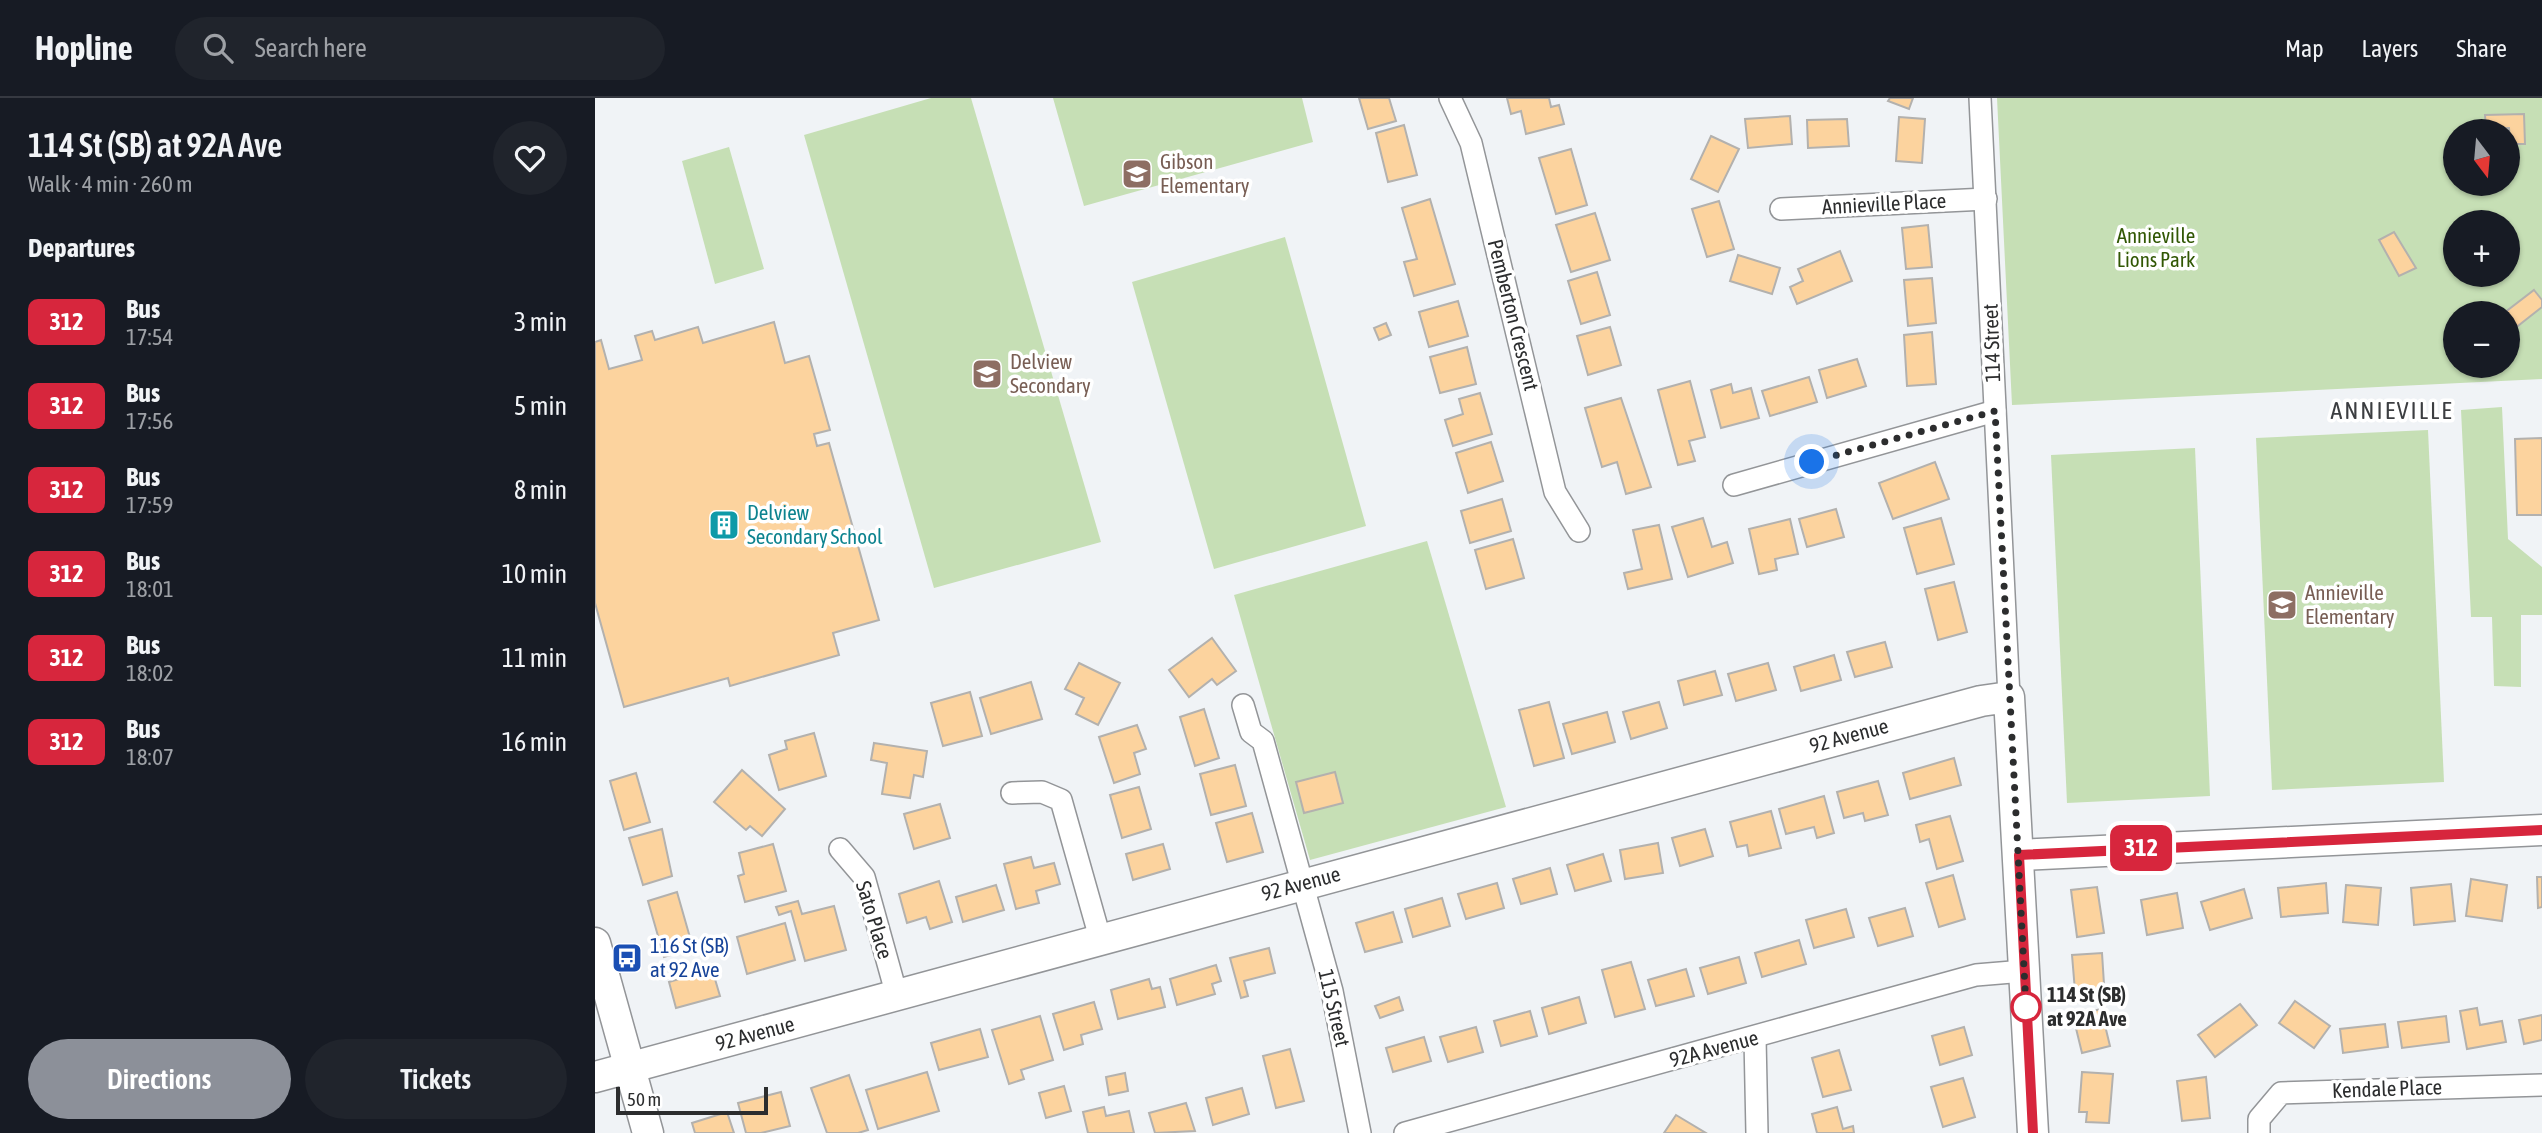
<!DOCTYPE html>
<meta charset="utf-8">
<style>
body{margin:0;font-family:"Asap Condensed",sans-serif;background:#20242c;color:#f1f3f6;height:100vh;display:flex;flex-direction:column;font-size:26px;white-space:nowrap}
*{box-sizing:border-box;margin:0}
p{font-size:23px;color:#9ea1a6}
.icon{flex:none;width:38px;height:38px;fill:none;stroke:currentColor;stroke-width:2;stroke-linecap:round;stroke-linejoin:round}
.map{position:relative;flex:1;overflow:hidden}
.side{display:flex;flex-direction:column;background:#171b24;width:595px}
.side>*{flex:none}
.badge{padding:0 14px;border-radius:10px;font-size:24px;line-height:46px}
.needle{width:46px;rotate:164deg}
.buttons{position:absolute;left:1848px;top:21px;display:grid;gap:14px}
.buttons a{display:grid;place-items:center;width:77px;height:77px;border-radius:50%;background:#171b24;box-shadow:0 2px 5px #0004;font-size:35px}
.scale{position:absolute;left:21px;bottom:18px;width:152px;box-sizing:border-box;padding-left:7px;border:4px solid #2c2d2e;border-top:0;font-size:19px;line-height:24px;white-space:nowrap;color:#2c2d2e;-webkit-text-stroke:5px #fff;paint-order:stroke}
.you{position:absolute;width:35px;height:35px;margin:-18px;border:5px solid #fff;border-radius:50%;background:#1a73e8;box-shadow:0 0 0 10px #1a73e833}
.map>.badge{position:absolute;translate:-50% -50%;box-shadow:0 0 0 4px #fff}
h2{padding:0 28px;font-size:26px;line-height:63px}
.round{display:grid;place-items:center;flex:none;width:74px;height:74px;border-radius:37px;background:#20242c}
.overview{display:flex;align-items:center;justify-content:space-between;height:119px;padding:0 28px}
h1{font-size:33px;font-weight:600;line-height:52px}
.button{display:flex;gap:14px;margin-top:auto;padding:14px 28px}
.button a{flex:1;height:80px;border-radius:42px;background:#8c9099;color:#fff;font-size:28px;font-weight:600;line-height:80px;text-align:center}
.button a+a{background:#20242c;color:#f1f3f6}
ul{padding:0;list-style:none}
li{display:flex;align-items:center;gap:21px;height:84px;padding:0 28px}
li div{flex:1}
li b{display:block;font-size:26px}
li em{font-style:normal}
li .badge{min-width:77px;font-weight:700;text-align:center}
header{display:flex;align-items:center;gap:42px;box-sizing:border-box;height:98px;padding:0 35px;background:#171b24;border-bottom:2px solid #363941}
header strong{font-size:33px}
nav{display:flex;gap:38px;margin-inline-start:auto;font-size:24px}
.search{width:490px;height:63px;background:#20242c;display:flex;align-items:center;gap:18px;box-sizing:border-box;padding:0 24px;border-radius:38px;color:#9ea1a6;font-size:26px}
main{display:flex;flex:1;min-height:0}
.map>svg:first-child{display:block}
.green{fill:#c6dfb5;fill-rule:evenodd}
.building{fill:#fcd39e;stroke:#b3b1ae;stroke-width:2}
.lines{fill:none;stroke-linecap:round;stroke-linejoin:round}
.street-casing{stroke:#939598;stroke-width:24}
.secondary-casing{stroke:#939598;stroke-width:33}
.street{stroke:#fff;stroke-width:21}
.secondary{stroke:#fff;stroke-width:30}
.line-casing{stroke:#fff;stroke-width:16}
.line{stroke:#d7263d;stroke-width:10}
.walk{stroke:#2c2d2e;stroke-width:7;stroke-dasharray:0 12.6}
.stop-dot{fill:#fff;stroke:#d7263d;stroke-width:3.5}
.labels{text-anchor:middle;stroke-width:7;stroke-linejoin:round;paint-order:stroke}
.education-label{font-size:21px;fill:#785e54;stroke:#fff;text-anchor:start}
.street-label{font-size:21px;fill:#2c2d2e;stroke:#fff}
.park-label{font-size:21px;fill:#315704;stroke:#fff}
.culture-label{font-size:21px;fill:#0d838f;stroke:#fff;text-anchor:start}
.transit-label{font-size:21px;fill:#164399;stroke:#fff;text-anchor:start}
.stop-label{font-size:21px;font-weight:bold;fill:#2c2d2e;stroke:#fff;text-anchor:start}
.quarter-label{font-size:24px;letter-spacing:2px;fill:#3c3e41;stroke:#fff}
</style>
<header>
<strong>Hopline</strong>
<div class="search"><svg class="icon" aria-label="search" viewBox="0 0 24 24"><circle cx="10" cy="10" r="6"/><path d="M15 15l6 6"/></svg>Search here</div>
<nav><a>Map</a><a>Layers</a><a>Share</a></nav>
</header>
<main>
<section class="side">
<div class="overview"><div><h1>114 St (SB) at 92A Ave</h1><p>Walk · 4 min · 260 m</p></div><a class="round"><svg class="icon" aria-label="heart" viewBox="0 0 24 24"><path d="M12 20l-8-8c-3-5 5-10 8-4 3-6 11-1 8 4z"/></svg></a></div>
<h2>Departures</h2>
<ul>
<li><span class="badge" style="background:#d7263d;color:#fff">312</span><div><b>Bus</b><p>17:54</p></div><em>3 min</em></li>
<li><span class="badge" style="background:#d7263d;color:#fff">312</span><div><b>Bus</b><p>17:56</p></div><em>5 min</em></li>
<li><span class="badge" style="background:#d7263d;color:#fff">312</span><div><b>Bus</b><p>17:59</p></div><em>8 min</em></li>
<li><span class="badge" style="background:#d7263d;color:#fff">312</span><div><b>Bus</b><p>18:01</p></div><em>10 min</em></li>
<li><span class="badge" style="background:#d7263d;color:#fff">312</span><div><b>Bus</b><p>18:02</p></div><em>11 min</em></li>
<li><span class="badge" style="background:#d7263d;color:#fff">312</span><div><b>Bus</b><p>18:07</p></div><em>16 min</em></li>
</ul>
<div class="button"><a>Directions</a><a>Tickets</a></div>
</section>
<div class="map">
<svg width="1947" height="1035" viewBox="0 0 1947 1035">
<rect width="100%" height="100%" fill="#f0f3f6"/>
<g class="green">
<polygon points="336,0 376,0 506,444 339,490 209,37"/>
<polygon points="458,0 707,0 718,44 489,108"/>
<path d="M1402,0H1947V281L1417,307ZM1860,33H1913V86H1860ZM1860,124H1913V177H1860ZM1860,215H1913V268H1860Z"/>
<polygon points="134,49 169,171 120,186 87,63"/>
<polygon points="690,139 771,428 619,471 537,184"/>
<polygon points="1907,309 1913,441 1947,469 1947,517 1926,517 1926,589 1899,588 1897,519 1876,519 1866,312"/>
<polygon points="1833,332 1849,684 1677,692 1661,340"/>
<polygon points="1600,350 1615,698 1472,705 1456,357"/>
<polygon points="832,443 911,709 715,762 639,497"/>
</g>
<g class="building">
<polygon points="764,0 794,0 801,23 773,31"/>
<polygon points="912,0 954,0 956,9 964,7 969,26 931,36 926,13 916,16"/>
<polygon points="1295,0 1318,0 1314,11 1293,3"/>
<polygon points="1929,16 1930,46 1915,46 1914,30 1891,31 1890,17"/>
<polygon points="1195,18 1197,46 1153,50 1150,21"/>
<polygon points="1304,19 1330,21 1327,65 1301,63"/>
<polygon points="1252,21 1254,48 1213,50 1212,22"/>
<polygon points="809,27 822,77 793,84 781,35"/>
<polygon points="1116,38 1144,51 1123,94 1096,81"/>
<polygon points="976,51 992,107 961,116 944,60"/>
<polygon points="835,101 860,186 819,198 809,164 822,161 807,110"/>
<polygon points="1124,103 1139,151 1112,159 1097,111"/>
<polygon points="1000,115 1015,162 976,174 961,127"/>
<polygon points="1333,127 1337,169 1311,171 1307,130"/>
<polygon points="1799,134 1821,170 1804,178 1784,142"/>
<polygon points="1245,153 1257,183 1202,206 1195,189 1208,183 1203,171"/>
<polygon points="1143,157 1185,170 1177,196 1135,183"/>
<polygon points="1002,174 1015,217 986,226 973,183"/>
<polygon points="1337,180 1341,225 1313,228 1309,182"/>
<polygon points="1939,192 1947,202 1947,209 1919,231 1913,222 1913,215 1909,215"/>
<polygon points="863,203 873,238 834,249 824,214"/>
<polygon points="179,224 190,265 214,258 235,332 219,336 222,348 234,345 284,522 238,535 244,557 135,588 133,580 29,609 0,505 0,244 6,242 14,271 47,262 40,238 57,233 60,242 103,229 108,245"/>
<polygon points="791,225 796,237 784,242 779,230"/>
<polygon points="1015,229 1026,267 993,277 982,238"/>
<polygon points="1337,234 1341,286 1312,288 1309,237"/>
<polygon points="872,249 881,286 845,295 835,259"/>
<polygon points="1262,261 1271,288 1232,300 1224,272"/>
<polygon points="1214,279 1222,304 1175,318 1167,293"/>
<polygon points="1095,283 1110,339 1094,343 1100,363 1083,367 1063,292"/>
<polygon points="1136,286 1138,295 1156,290 1164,320 1126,330 1116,292"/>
<polygon points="885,295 897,336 858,348 850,322 868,316 864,301"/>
<polygon points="1026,300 1056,389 1031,396 1022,364 1007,369 990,310"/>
<polygon points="1947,340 1947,417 1922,417 1920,341"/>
<polygon points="896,344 908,383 873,395 861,355"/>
<polygon points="1340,364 1354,401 1298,421 1284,385"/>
<polygon points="907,401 916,433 875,445 866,413"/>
<polygon points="1241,411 1249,439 1212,449 1204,421"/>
<polygon points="1108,420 1117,449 1132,444 1138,465 1093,479 1077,429"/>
<polygon points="1346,420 1359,466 1322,476 1309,430"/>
<polygon points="1195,421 1203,456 1180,461 1182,472 1164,476 1154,431"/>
<polygon points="1064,427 1077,481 1033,491 1029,475 1047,471 1038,432"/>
<polygon points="918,441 929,480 891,491 880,452"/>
<polygon points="1359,484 1372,534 1343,542 1330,491"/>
<polygon points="617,540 641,573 622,587 617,581 594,599 574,572"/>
<polygon points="1290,544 1297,569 1260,579 1252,554"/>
<polygon points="1239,557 1246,582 1206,593 1199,569"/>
<polygon points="484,565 525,585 503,627 481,616 489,600 470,591"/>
<polygon points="1173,565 1181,592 1141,603 1133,576"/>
<polygon points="1120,573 1127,597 1089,607 1083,583"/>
<polygon points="436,584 447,621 396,636 385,600"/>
<polygon points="375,594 387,638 348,648 336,605"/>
<polygon points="954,604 969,660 939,668 924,612"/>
<polygon points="1064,604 1072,630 1036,641 1028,614"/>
<polygon points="609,611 624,660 600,668 585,619"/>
<polygon points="1012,614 1020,644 977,656 968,626"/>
<polygon points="542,627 551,651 539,655 545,676 519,685 504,639"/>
<polygon points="219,635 231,678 184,692 174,657 192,651 190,643"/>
<polygon points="279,645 332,653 328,679 319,677 315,700 287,696 292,665 276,662"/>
<polygon points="1359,660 1366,687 1315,701 1308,675"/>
<polygon points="640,667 651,708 616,717 605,676"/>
<polygon points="147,672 190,711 167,738 155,728 151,732 119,704"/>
<polygon points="740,674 748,705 709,715 701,684"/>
<polygon points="41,675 55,724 29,732 15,683"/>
<polygon points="1283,683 1293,717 1270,723 1268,715 1249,720 1242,694"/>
<polygon points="544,689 556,731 527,740 515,697"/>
<polygon points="1229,698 1239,735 1222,740 1219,729 1191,736 1184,711"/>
<polygon points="345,706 355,740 319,751 309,716"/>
<polygon points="1176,713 1186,750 1154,758 1152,747 1142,749 1135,724"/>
<polygon points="657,715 668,754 632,764 621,725"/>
<polygon points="1355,718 1368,763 1342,771 1334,741 1325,744 1321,727"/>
<polygon points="67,731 77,778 48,787 34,740"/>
<polygon points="1110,731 1118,758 1085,768 1077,740"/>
<polygon points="1063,745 1068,775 1030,781 1025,752"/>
<polygon points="178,746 191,793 150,804 143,778 149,776 144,755"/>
<polygon points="568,746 575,771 538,782 531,756"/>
<polygon points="1008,756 1016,783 980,793 972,767"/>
<polygon points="436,759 439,770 459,765 465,786 441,793 444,805 421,811 409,766"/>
<polygon points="955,770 962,796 926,806 918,781"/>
<polygon points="1358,777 1370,821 1344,829 1331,785"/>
<polygon points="1942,779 1947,779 1947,809 1943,810"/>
<polygon points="1876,781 1912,787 1907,823 1871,818"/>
<polygon points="344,783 357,824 335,831 331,819 312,825 304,796"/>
<polygon points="902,785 909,810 871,821 863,796"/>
<polygon points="1731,785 1733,815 1686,819 1683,790"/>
<polygon points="1856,786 1860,823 1819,827 1816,790"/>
<polygon points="401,787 409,812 368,824 361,799"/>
<polygon points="1751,787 1786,790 1783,827 1748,824"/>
<polygon points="1502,789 1509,835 1482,839 1476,792"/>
<polygon points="1649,791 1657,820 1615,832 1606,804"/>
<polygon points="82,794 98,850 69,859 53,803"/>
<polygon points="1582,795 1588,830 1552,837 1546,802"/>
<polygon points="847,800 855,828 818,839 810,811"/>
<polygon points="203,803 207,816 239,808 251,852 210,863 196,813 184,817 181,809"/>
<polygon points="1310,810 1318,838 1283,848 1274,820"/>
<polygon points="1251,811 1259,839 1219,850 1211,822"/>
<polygon points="798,814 807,844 770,854 761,825"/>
<polygon points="190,825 200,862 152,876 142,839"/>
<polygon points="1204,842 1211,866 1167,879 1160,855"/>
<polygon points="674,850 680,875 649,883 653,898 646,900 635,860"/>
<polygon points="1507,855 1510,902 1481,905 1477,857"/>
<polygon points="1144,859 1151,885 1113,896 1105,870"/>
<polygon points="1036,864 1050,911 1020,919 1007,872"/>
<polygon points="621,867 626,883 617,886 620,896 582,907 575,881"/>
<polygon points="117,871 125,898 81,910 74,884"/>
<polygon points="1091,871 1099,898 1061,908 1053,882"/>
<polygon points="554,881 557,891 565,889 570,909 523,921 516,892"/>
<polygon points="804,899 808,912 785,920 780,908"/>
<polygon points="984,899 991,925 954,936 947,910"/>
<polygon points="1700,903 1735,928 1719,950 1684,925"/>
<polygon points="499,904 507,931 486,937 488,946 469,952 458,916"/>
<polygon points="1645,906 1662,927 1620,959 1603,937"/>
<polygon points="1882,910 1885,927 1907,923 1911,944 1872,951 1865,913"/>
<polygon points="1506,911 1515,948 1487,955 1478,918"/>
<polygon points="935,913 942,938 906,948 899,923"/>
<polygon points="1947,917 1947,942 1929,946 1924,922"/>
<polygon points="445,918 458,962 426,972 429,981 414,986 397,932"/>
<polygon points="1851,918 1854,944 1807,950 1803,924"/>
<polygon points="1790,926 1793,949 1748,955 1745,931"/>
<polygon points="881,929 888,954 853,964 845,939"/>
<polygon points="1369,929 1377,957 1345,967 1337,938"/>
<polygon points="385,931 393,959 344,972 336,945"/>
<polygon points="829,939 836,963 798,974 791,950"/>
<polygon points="695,951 709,1003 681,1010 668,958"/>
<polygon points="1244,952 1256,992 1228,999 1217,960"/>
<polygon points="332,974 344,1013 283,1031 271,992"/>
<polygon points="1487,974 1518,976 1514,1025 1491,1024 1492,1014 1484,1014"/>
<polygon points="530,975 533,993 514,997 511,979"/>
<polygon points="254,977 273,1032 263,1035 232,1035 216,990"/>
<polygon points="1611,979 1615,1020 1587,1023 1582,983"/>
<polygon points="1368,980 1380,1019 1348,1029 1336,989"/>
<polygon points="469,988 476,1013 451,1020 444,995"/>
<polygon points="647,990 654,1016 618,1027 611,1000"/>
<polygon points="186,994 195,1028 166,1035 151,1035 143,1005"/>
<polygon points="591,1005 600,1033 560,1035 554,1015"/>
<polygon points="509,1009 511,1018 534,1013 539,1035 493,1035 488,1014"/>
<polygon points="1242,1009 1248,1031 1258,1028 1259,1035 1222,1035 1217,1016"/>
<polygon points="132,1014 139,1035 100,1035 97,1025"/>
<polygon points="1081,1017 1111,1035 1069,1035"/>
</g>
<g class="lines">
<g class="street-casing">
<g id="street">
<polyline points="855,0 876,45 960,394 984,433"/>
<polyline points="1385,0 1414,599"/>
<polyline points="1186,111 1391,101"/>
<polyline points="1139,387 1400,313"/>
<polyline points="648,607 656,634 668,643 737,893 765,1035"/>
<polyline points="417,695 447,694 466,702 505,840"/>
<polyline points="245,751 269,779 302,898"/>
<polyline points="1160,940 1162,1035"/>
<polyline points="810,1035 1381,877 1429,873"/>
<polyline points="1664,1035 1664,1021 1686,995 1947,987"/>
</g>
</g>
<g class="secondary-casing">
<g id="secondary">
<polyline points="1424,757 1947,732"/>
<polyline points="0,845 53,1035"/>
<polyline points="0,979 1386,603 1414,599 1438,1035"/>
</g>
</g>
<use href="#street" class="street"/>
<use href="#secondary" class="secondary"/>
</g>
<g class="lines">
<g class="line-casing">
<polyline id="line" points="1438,1035 1424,757 1947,732"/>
</g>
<use href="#line" class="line"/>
<polyline class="walk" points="1217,364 1400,313 1431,909"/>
</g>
<defs>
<g id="school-square" transform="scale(1.575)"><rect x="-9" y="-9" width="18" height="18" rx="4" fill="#8d6e63" stroke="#fff"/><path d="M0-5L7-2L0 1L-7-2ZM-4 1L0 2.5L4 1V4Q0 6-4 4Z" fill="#fff"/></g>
<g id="building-square" transform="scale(1.575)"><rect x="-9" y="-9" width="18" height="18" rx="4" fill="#0f9aa8" stroke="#fff"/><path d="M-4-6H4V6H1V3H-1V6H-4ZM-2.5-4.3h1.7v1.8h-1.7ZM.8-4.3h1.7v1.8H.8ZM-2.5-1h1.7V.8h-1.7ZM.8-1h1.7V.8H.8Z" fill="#fff"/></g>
<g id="bus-square" transform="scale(1.575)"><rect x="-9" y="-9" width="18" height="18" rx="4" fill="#1a4fb4" stroke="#fff"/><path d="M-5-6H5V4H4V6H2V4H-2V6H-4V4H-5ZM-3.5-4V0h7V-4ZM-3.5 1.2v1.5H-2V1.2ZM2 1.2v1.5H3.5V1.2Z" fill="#fff"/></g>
</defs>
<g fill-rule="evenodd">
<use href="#school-square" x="542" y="76"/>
<use href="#school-square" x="392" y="276"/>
<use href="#building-square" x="129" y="427"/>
<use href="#school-square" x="1687" y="507"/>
<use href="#bus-square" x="32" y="860"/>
</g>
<circle class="stop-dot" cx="1431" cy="909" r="14"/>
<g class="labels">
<g class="education-label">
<text x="565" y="71">Gibson<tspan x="565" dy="24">Elementary</tspan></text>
<text x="415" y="271">Delview<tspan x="415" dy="24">Secondary</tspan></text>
<text x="1710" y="502">Annieville<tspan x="1710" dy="24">Elementary</tspan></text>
</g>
<g class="street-label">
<text transform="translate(1289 106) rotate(-3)" y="7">Annieville Place</text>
<text transform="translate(918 217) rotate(76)" y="7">Pemberton Crescent</text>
<text transform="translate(1397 245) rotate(-92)" y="7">114 Street</text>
<text transform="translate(1254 638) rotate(-15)" y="7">92 Avenue</text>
<text transform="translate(706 786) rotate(-15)" y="7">92 Avenue</text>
<text transform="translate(279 822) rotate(73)" y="7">Sato Place</text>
<text transform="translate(739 910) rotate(77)" y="7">115 Street</text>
<text transform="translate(160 936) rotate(-15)" y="7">92 Avenue</text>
<text transform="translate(1119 951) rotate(-15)" y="7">92A Avenue</text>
<text transform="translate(1792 991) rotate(-2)" y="7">Kendale Place</text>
</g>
<g class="park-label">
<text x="1561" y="145">Annieville<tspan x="1561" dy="24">Lions Park</tspan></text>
</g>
<g class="culture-label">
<text x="152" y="422">Delview<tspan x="152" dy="24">Secondary School</tspan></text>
</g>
<g class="transit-label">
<text x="55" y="855">116 St (SB)<tspan x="55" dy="24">at 92 Ave</tspan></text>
</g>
<g class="stop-label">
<text x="1452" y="904">114 St (SB)<tspan x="1452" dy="24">at 92A Ave</tspan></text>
</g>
<g class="quarter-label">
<text x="1797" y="321">ANNIEVILLE</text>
</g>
</g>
</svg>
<div class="buttons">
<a><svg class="needle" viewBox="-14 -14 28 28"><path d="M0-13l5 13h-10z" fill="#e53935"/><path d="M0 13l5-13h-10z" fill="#9ea1a6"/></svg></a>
<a>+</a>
<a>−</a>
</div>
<div class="scale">50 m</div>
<div class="you" style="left:1217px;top:364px"></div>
<b class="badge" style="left:1546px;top:750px;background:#d7263d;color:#fff">312</b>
</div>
</main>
